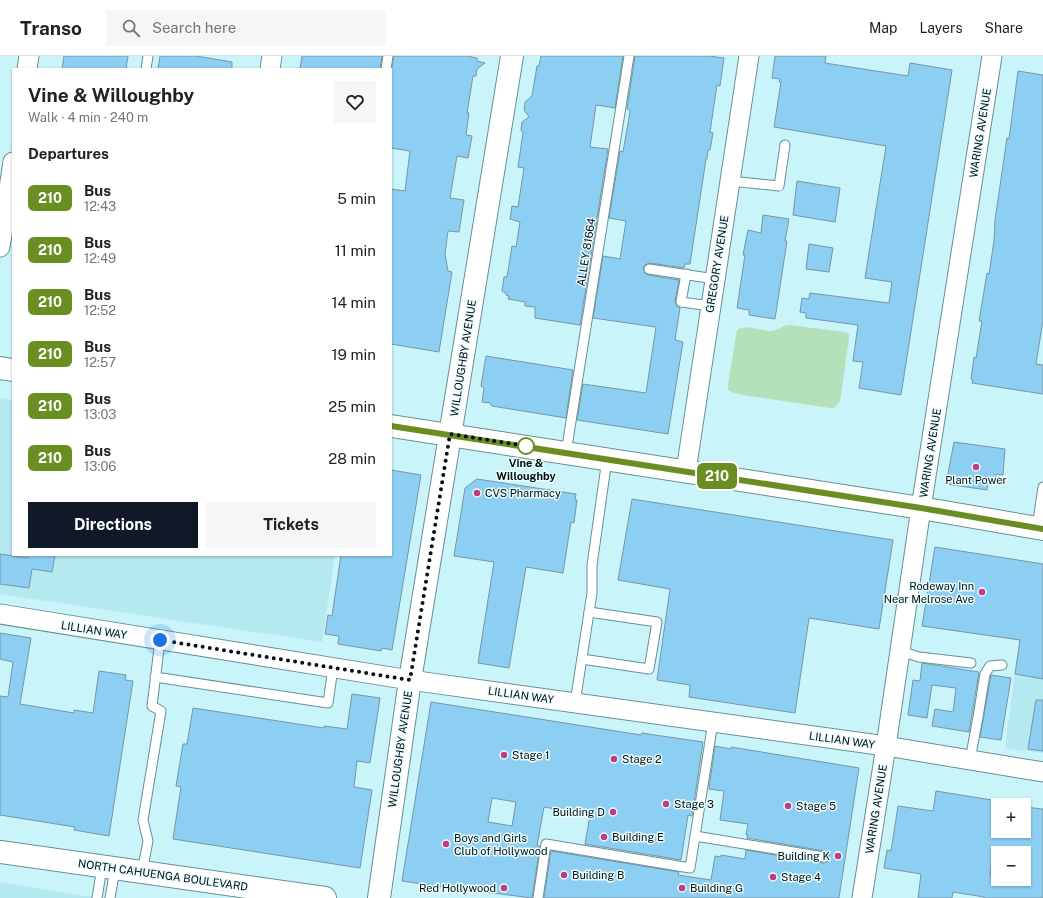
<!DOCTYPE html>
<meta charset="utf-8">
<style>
body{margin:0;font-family:"Public Sans",sans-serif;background:#f6f6f6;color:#222;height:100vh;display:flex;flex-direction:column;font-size:15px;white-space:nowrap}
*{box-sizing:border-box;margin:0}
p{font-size:13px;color:#767676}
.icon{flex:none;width:22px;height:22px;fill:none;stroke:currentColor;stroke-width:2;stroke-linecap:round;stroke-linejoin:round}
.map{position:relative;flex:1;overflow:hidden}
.drawer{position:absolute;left:12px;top:12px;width:380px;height:488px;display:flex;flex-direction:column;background:#fff;border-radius:0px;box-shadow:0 1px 3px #0004}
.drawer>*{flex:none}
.badge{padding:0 8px;border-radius:6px;font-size:14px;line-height:26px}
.fabs{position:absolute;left:991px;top:742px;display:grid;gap:8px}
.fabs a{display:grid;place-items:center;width:40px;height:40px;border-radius:0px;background:#fff;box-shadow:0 1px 3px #0004;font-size:20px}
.you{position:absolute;width:20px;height:20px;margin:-10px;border:3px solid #fff;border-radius:50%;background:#1a73e8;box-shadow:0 0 0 6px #1a73e833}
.map>.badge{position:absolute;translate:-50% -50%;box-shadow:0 0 0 2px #fff}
h2{padding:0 16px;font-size:15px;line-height:36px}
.round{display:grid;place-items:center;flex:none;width:42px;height:42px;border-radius:0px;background:#f6f6f6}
.head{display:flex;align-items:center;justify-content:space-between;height:68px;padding:0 16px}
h1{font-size:19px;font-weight:700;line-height:30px}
.action{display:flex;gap:8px;margin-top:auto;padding:8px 16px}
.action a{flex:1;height:46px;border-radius:0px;background:#111827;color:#fff;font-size:16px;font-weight:700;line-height:46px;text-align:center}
.action a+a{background:#f6f6f6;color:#222}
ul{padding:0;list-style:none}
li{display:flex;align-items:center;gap:12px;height:52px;padding:0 16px}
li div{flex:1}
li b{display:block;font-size:15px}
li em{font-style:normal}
li .badge{min-width:44px;font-weight:700;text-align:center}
header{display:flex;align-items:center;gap:24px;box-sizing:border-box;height:56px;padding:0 20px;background:#fff;border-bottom:1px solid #e0e0e0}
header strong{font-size:19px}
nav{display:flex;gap:22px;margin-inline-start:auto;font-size:14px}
.search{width:280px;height:36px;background:#f6f6f6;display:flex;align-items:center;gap:10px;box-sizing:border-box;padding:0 14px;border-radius:0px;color:#767676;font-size:15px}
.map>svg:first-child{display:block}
.built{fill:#b4e9f0}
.green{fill:#b4e1b9}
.building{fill:#8dcef3;stroke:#7796a9;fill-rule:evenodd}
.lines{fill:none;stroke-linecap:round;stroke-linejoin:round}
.service-casing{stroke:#679094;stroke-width:11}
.minor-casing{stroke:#679094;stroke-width:21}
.tertiary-casing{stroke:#679094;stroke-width:24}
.secondary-casing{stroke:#679094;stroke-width:24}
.service{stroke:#fff;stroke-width:9}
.minor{stroke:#fff;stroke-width:19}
.tertiary{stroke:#fff;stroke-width:22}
.secondary{stroke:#fff;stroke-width:22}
.line-casing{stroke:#fff;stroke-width:9}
.line{stroke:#6b8e23;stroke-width:6}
.walk{stroke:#031113;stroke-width:4;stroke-dasharray:0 7.2}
.stop-dot{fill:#fff;stroke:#6b8e23;stroke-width:2}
.poi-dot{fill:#be3c84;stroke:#ebfcfe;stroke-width:1.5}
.labels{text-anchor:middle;stroke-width:3;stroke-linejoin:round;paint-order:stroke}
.street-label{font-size:11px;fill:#031113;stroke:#ebfcfe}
.stop-label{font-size:11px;font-weight:bold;fill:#031113;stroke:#ebfcfe}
.poi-label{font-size:11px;fill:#031113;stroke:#ebfcfe;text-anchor:start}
</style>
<header>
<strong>Transo</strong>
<div class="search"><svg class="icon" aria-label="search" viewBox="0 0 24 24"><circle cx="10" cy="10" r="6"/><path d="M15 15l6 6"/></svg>Search here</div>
<nav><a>Map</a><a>Layers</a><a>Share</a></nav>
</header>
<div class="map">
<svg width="1043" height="842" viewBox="0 0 1043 842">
<rect width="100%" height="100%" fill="#c9f4f9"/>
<g class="built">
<polygon points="0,342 13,344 13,499 335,499 322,586 0,538"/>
<polygon points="1021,572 1043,576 1043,697 1005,692"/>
<polygon points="0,826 98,842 0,842"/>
</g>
<path class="green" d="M789,269L845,276L849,278V283L840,345L834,352H830L743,339L734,337L728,334V329L737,274C745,267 760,275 770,275C777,275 782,270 789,269Z"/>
<g class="building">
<polygon points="64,0 128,0 126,13 62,13"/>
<polygon points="160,0 196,0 232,6 232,13 158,13"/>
<polygon points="302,0 382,0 380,13 300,13"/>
<polygon points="394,0 467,0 477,2 477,5 485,7 477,13 476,20 473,20 467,57 469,57 466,79 472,80 468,102 457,100 450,142 464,144 459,176 448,175 445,198 448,215 452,216 439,296 391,288 391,133 405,135 410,95 391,92 391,16"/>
<polygon points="541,0 623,0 615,52 596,49 590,91 608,93 580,269 535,262 535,251 525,250 525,246 508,243 509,240 506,239 506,237 502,235 504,221 507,221 512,190 516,191 520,166 510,163 512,150 518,151 524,112 518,111 523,77 521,74 522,66 529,61 524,54 525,46 532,40 537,10 539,10"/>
<polygon points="635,0 709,0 724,2 720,30 717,29 710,76 713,77 710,94 708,94 707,103 706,103 690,208 685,208 684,212 650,207 645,209 643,212 645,217 648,219 679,224 675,245 677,250 680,252 675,284 683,286 668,378 577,364 583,328 646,337 656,271 593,262 603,200 620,203 626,165 609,162 620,95 623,96 630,56 630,54 627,53"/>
<polygon points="775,0 826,0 825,7 908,20 910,7 952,14 901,339 859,332 863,306 853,305 858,269 806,262 806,257 800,256 802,242 809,243 810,237 889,247 892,226 865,222 886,90 774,71 781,26 779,26 780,23 772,22"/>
<polygon points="1018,15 1043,19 1043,264 1036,308 1043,309 1043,338 972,327 973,324 971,323 974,301 976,302 982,265 979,265 987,217 989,218 994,185 995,164 1007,82 1009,83"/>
<polygon points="797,125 840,132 835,166 793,159"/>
<polygon points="763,159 789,163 785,185 787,185 775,263 749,259 749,254 737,252 745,199 743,199 748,174 761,177"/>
<polygon points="809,188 833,192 829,216 806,213"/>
<polygon points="486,300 573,314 566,362 492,350 490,347 482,346 484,332 481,330"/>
<polygon points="954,386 1005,393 1003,419 996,418 995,428 988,427 987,434 946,428"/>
<polygon points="391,414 421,419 392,594 382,592 381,595 338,588 339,580 325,578 328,559 332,560 341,499 391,499"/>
<polygon points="477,423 576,438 575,444 577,444 574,467 571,466 563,517 526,511 509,612 478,607 494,506 454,500 465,432"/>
<polygon points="632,443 893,484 879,573 809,562 795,657 689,641 690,629 657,624 670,533 618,524"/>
<polygon points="935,491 1043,508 1043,623 1015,618 1020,584 922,570"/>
<polygon points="0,498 28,502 28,499 55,499 52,516 32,513 29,532 0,528"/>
<polygon points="0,577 31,582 20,648 74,657 74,654 93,657 99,615 126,619 125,624 133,625 109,780 74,774 75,771 0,759 0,640 8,641 13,606 0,603"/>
<polygon points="922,607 979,616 969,676 932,670 935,653 953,656 956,632 932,629 927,662 908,659 913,624 920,625"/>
<polygon points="991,619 1011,622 1001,684 980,681"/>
<polygon points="352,638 380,642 370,707 357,705 354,731 372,734 360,812 173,783 181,731 176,730 183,688 187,688 193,652 324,672 324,670 347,673"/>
<polygon points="1036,644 1043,644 1043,695 1028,693"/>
<path d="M431,646L641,679L642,677L648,678L703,686L692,760L688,759L681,804L585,788L590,759L544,751L537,790H540L532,842L477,835V836L402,825ZM492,742L516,746L512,770L488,766Z"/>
<polygon points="715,690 731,693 731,691 859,712 839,842 544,842 551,795 679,816 678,819 711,824 715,800 721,801 721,799 745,803 746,794 823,807 828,805 830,799 825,795 747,782 748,779 746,779 748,768 720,764 724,735 709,733"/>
<path d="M936,735L998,745V775H1024V751L1043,753V842H984V841L953,836L952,842H918L921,818L884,812L887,794L891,795L898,750L933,755ZM994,794L1013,797H1024V823H998V820L990,819Z"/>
</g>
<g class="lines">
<g class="service-casing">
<g id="service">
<polyline points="146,13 148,0"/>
<polyline points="386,13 388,0"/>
<polyline points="730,125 779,130 785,89"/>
<polyline points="649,213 715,223"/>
<polyline points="686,218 681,246 711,250"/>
<polyline points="566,397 629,0"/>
<polyline points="1037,472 1043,431"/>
<polyline points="900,595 919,601 971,607"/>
<polyline points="582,603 649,613 657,566 589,556"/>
<polyline points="155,621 328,647 333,612"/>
<polyline points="575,647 592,537 592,509 607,403"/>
<polyline points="970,704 978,661 985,618 990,610 1002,609"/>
<polyline points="695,780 824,801"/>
<polyline points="142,816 148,785 143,764 161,655 152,650 160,584"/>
<polyline points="97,842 102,811"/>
<polyline points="110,842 115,813"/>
<polyline points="538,842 546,788 690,812 713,666"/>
</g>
</g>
<g class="minor-casing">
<g id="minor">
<polyline points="27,13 29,0"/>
<polyline points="270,13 272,0"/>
<polyline points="0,191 13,106"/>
<polyline points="686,415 749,0"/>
<polyline points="0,558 410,624 886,690 1043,716"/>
<polyline points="862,842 886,690 921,452 992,0"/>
</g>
</g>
<g class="tertiary-casing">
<polyline id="tertiary" points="379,842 410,624 512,0"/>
</g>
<g class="secondary-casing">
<g id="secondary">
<polyline points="0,312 13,314"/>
<polyline points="391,370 921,452 1043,473"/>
<polyline points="0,796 325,842"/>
</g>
</g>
<use href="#service" class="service"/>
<use href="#minor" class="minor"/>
<use href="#tertiary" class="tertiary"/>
<use href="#secondary" class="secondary"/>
</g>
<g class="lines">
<g class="line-casing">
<polyline id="line" points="391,370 921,452 1043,473"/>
</g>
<use href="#line" class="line"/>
<polyline class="walk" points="160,584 410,624 450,378 526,390"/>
</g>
<circle class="stop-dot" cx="526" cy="390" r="8"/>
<g class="poi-dot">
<circle cx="976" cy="411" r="4"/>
<circle cx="477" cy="437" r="4"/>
<circle cx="982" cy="536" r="4"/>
<circle cx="504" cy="699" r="4"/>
<circle cx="614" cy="703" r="4"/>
<circle cx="666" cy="748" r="4"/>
<circle cx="788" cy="750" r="4"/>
<circle cx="613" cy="756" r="4"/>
<circle cx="604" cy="781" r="4"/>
<circle cx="446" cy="788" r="4"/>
<circle cx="838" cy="800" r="4"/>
<circle cx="564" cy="819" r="4"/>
<circle cx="773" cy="821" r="4"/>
<circle cx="504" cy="832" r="4"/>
<circle cx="682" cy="832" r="4"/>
</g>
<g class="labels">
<g class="street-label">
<text transform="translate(980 77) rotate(-81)" y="4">WARING AVENUE</text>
<text transform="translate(586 196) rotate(-81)" y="4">ALLEY 81664</text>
<text transform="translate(717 208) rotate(-81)" y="4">GREGORY AVENUE</text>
<text transform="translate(463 302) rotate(-81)" y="4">WILLOUGHBY AVENUE</text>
<text transform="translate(930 397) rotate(-81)" y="4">WARING AVENUE</text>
<text transform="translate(94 574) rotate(9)" y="4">LILLIAN WAY</text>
<text transform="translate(521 639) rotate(8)" y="4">LILLIAN WAY</text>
<text transform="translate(842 684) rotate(8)" y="4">LILLIAN WAY</text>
<text transform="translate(400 693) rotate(-82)" y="4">WILLOUGHBY AVENUE</text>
<text transform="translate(876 753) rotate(-81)" y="4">WARING AVENUE</text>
<text transform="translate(163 819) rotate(8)" y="4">NORTH CAHUENGA BOULEVARD</text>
</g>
<g class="stop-label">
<text x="526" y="411">Vine &amp;<tspan x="526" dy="13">Willoughby</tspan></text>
</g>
<g class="poi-label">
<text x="976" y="428" text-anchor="middle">Plant Power</text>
<text x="485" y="441">CVS Pharmacy</text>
<text x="974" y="534" text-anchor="end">Rodeway Inn<tspan x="974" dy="13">Near Melrose Ave</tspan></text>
<text x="512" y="703">Stage 1</text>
<text x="622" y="707">Stage 2</text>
<text x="674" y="752">Stage 3</text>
<text x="796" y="754">Stage 5</text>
<text x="605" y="760" text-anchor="end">Building D</text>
<text x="612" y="785">Building E</text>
<text x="454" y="786">Boys and Girls<tspan x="454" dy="13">Club of Hollywood</tspan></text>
<text x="830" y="804" text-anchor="end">Building K</text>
<text x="572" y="823">Building B</text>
<text x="781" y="825">Stage 4</text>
<text x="496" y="836" text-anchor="end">Red Hollywood</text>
<text x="690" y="836">Building G</text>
</g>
</g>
</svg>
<div class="fabs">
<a>+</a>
<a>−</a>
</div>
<div class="you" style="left:160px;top:584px"></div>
<b class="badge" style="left:717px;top:420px;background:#6b8e23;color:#fff">210</b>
<section class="drawer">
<div class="head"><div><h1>Vine &amp; Willoughby</h1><p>Walk · 4 min · 240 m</p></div><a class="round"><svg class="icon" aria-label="heart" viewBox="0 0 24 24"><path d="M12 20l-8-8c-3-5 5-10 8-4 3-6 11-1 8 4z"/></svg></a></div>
<h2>Departures</h2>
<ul>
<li><span class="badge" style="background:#6b8e23;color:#fff">210</span><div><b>Bus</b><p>12:43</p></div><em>5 min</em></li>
<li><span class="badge" style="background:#6b8e23;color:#fff">210</span><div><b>Bus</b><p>12:49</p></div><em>11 min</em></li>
<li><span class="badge" style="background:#6b8e23;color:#fff">210</span><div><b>Bus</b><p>12:52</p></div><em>14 min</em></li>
<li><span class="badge" style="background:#6b8e23;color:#fff">210</span><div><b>Bus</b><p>12:57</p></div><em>19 min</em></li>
<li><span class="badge" style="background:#6b8e23;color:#fff">210</span><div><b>Bus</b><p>13:03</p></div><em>25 min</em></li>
<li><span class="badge" style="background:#6b8e23;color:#fff">210</span><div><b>Bus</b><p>13:06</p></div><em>28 min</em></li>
</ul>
<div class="action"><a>Directions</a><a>Tickets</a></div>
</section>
</div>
